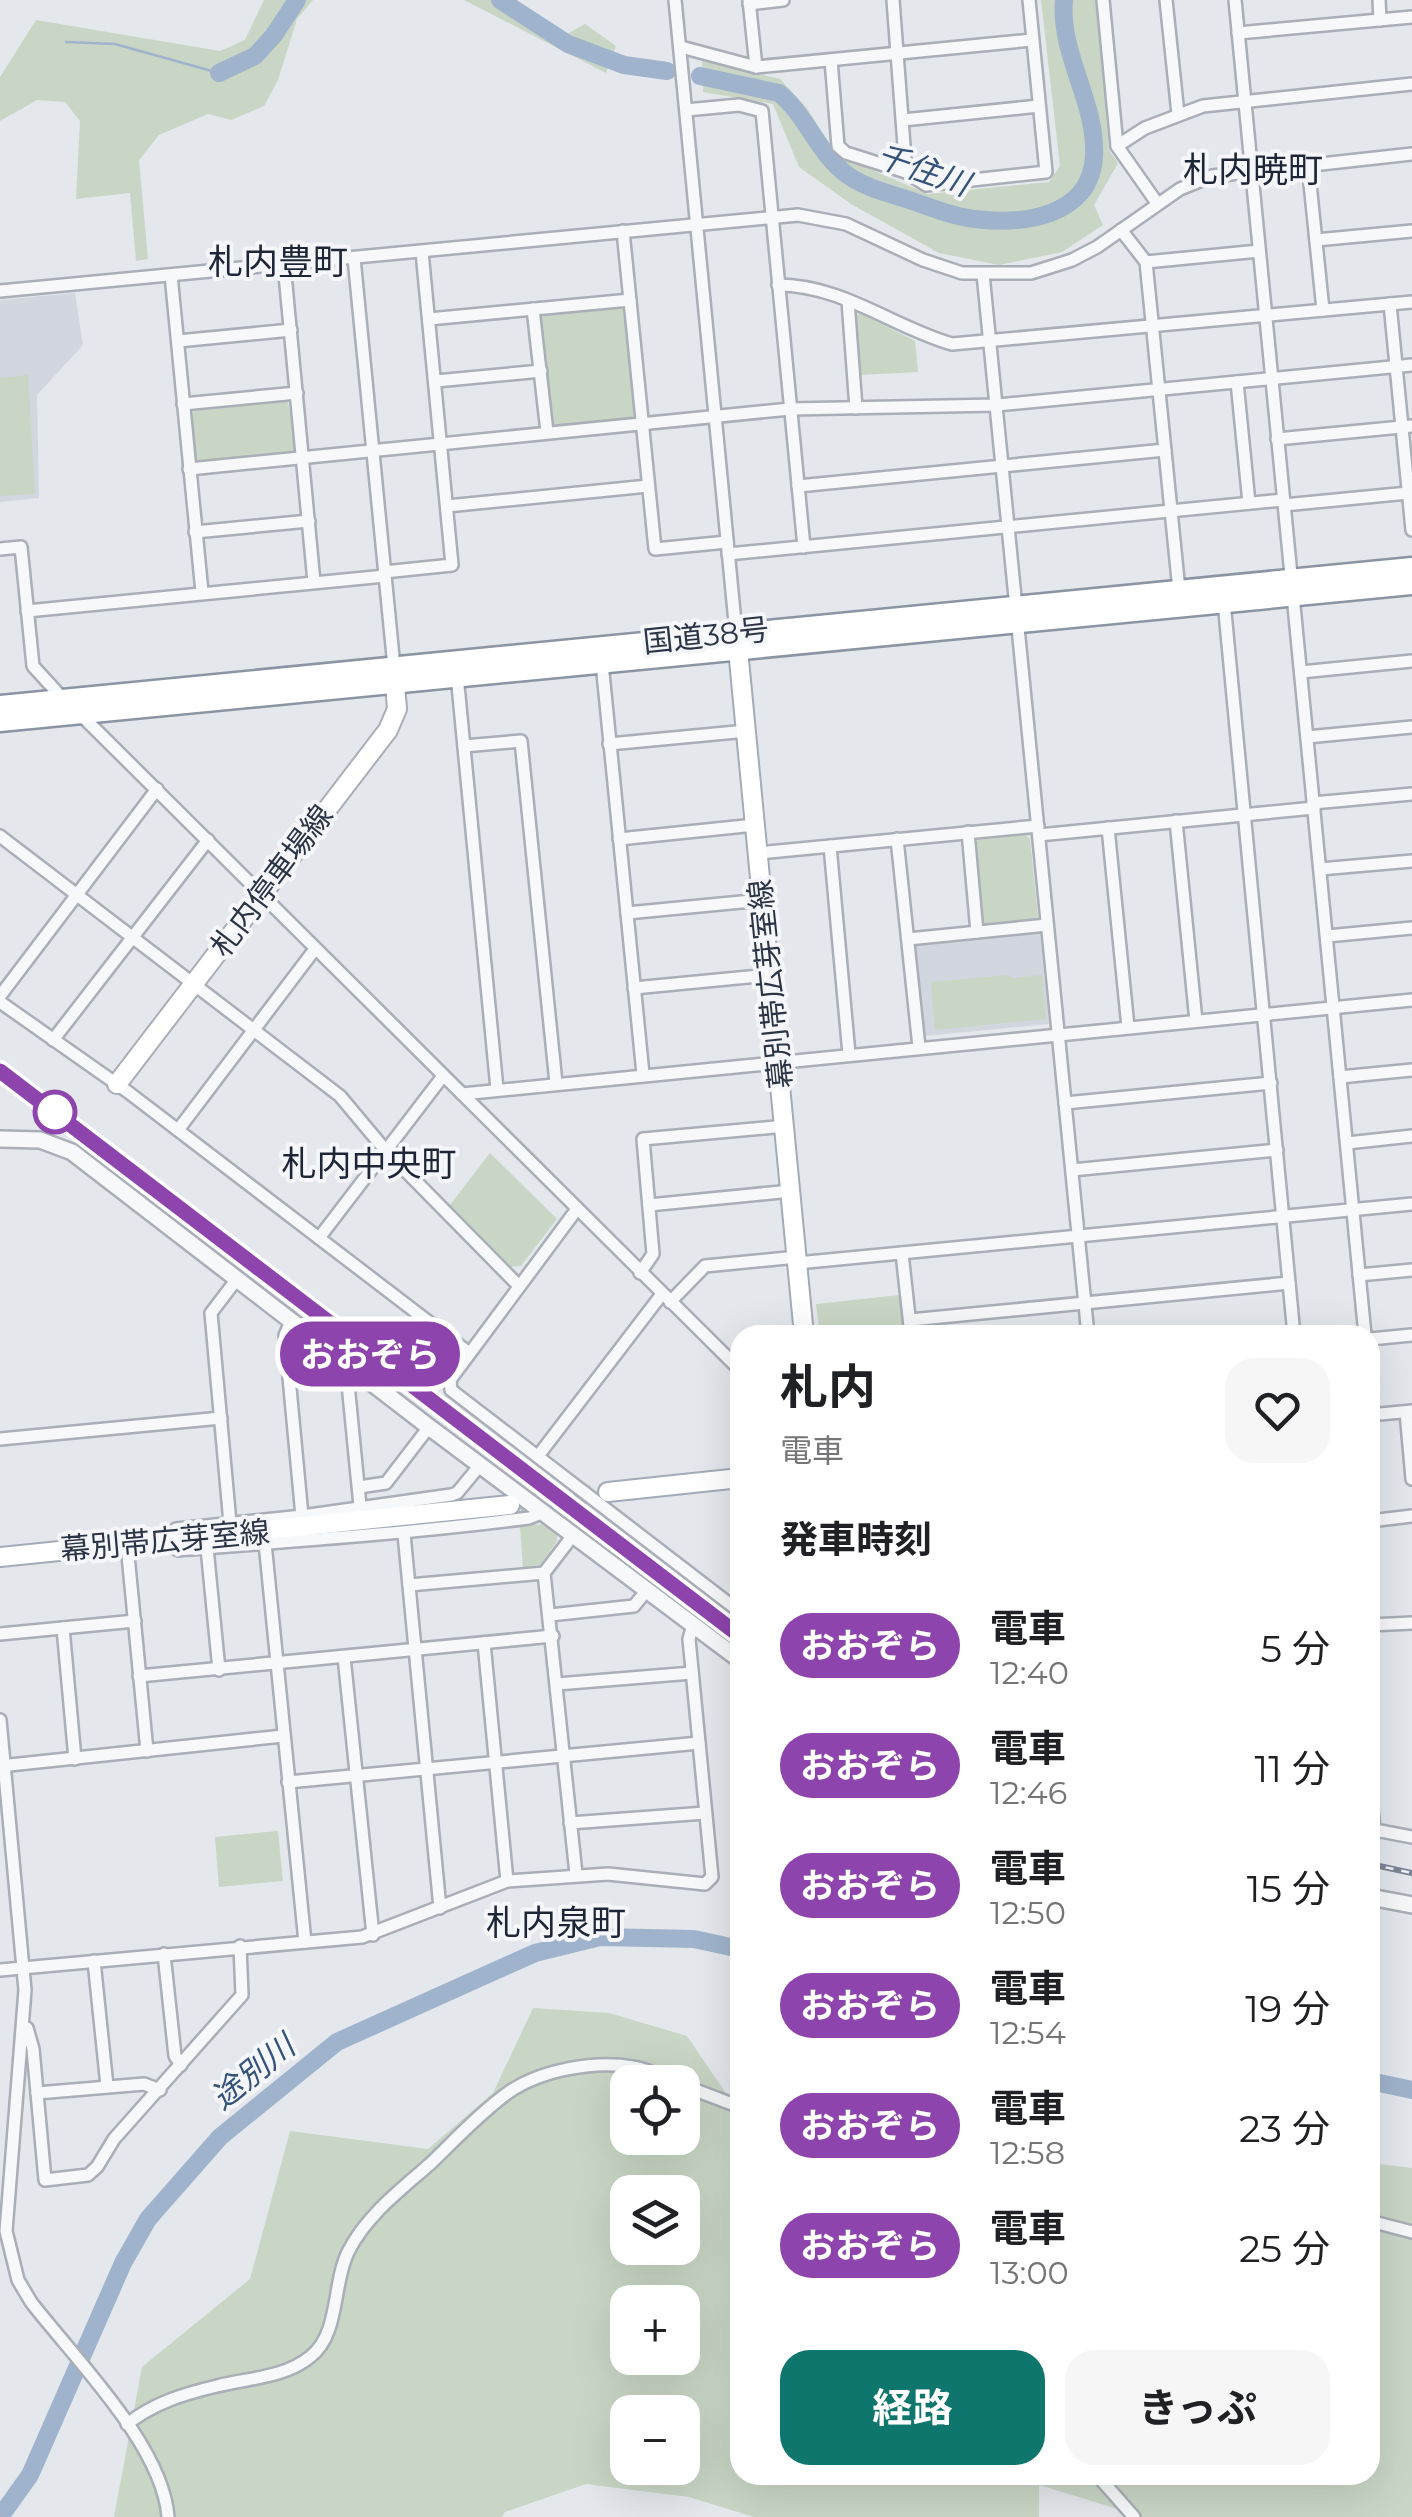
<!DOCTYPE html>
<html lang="ja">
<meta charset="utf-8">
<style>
body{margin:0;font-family:Montserrat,"Noto Sans JP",sans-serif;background:#f6f6f6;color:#202124;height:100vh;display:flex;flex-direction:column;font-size:38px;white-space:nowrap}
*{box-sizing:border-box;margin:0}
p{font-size:32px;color:#757577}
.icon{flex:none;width:55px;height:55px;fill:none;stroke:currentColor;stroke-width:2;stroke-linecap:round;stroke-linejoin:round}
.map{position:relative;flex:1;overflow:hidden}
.panel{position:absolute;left:730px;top:1325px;width:650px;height:1160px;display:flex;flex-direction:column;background:#fff;border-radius:30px;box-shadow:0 10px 40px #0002}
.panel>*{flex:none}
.badge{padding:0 20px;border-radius:32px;font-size:35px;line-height:65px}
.fabs{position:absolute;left:610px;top:2065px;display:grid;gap:20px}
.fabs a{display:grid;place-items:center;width:90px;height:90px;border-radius:20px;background:#fff;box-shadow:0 10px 40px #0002;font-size:50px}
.map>.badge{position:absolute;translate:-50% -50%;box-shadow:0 0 0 5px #fff}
h2{padding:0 50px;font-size:38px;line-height:90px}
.round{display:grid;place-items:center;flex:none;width:105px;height:105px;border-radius:30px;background:#f6f6f6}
.head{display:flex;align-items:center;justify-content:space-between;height:170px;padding:0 50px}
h1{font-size:48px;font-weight:700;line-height:75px}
.button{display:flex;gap:20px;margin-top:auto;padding:20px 50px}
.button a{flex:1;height:115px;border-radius:30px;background:#0f766e;color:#fff;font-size:40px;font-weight:700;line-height:115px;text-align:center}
.button a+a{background:#f6f6f6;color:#202124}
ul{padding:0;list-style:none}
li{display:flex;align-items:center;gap:30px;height:120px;padding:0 50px}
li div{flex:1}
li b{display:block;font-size:38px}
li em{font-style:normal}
li .badge{min-width:110px;font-weight:700;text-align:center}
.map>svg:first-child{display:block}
.built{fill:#d2d6de}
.green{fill:#c9d6c5;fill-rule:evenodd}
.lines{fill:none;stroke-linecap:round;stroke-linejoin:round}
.stream{stroke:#9fb4cc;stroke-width:2.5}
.river{stroke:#9fb4cc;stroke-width:18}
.primary-tunnel{stroke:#bfc3cb;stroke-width:18;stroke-dasharray:18 9;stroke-linecap:butt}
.minor-casing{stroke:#a9aeb7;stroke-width:16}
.tertiary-casing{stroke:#a9aeb7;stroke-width:20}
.secondary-casing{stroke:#a9aeb7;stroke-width:22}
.primary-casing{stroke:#a3abb8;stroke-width:22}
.trunk-casing{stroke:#8b94a3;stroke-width:25}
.minor{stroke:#f7f8fa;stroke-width:11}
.tertiary{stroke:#f7f8fa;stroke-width:15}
.secondary{stroke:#fff;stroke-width:18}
.primary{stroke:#fff;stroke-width:18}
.trunk{stroke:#fff;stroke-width:20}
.rail-casing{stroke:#7d8696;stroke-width:6}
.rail{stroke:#f4f6f9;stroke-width:2.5;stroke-dasharray:8;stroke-linecap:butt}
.line-casing{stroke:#fff;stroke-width:22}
.line{stroke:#8e44ad;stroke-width:15}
.stop-dot{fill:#fff;stroke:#8e44ad;stroke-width:5}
.labels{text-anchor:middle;stroke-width:8;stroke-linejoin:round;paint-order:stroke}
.street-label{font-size:30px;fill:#2b3445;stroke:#f4f6f9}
.water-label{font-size:32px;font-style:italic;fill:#34527a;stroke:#f4f6f9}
.quarter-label{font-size:35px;fill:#1d2536;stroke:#f4f6f9}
</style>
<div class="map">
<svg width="1412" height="2517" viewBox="0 0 1412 2517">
<rect width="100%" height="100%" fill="#e4e7ec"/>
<g class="built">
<polygon points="75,293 83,345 37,395 39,498 0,502 0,300"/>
<polygon points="1040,932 1049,1024 924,1036 915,945"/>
</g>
<g class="green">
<polygon points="264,0 313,0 297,19 278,80 264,106 231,120 208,114 159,135 139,160 148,259 136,261 130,193 76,199 80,121 65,102 37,100 0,121 0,77 36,20 220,51 245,40"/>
<polygon points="464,0 515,0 567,34 585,24 616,46 606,73"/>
<polygon points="1041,0 1096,0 1109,150 1118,163 1094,205 1103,225 1062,252 999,265 939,253 851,204 799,167 773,104 703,92 702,61 780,79 806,107 837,155 928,194 1049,182 1060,166"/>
<polygon points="621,306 625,309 634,415 631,418 556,426 552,422 541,318 544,314"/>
<polygon points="860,313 915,341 918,372 860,375 855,317"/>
<polygon points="28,375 35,494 0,496 0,378"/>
<polygon points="288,401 296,449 292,452 200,461 195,458 192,414 195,411"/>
<polygon points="1026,835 1030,839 1038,917 1034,921 987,926 983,922 974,844 978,840"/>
<polygon points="1008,975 1013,978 1042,975 1046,1019 935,1030 931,982"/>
<polygon points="490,1153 557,1219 521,1266 511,1267 450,1205"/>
<polygon points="900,1295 904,1335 820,1335 816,1304"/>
<polygon points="543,1524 557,1533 557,1541 541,1564 523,1568 520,1527"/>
<polygon points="278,1831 283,1881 219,1887 215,1837"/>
<path d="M533,2008L609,2013L687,2036L740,2114V2475H1370V2163L1412,2168V2517H1144L1039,2485V2517H754L689,2497L586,2484L505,2512L502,2517H114L142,2367L250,2279L290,2131L428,2149L493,2093ZM628,2082H682V2138H628ZM628,2192H682V2248H628ZM628,2302H682V2358H628ZM628,2412H682V2468H628Z"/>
</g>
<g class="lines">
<polyline class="stream" points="66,42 115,44 219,73"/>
<g class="river">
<polyline points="500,0 568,44 624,65 667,71"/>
<polyline points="219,73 255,56 274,35 297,0"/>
<path d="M700,76L779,93C806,115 818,153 846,174C865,188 888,193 909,200C931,207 953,217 975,219C1023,225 1091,217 1094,156C1097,103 1059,54 1064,0"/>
<polyline points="1370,2081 1412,2090"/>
<polyline points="0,2517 30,2475 123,2263 148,2219 220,2137 337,2042 535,1953 600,1937 694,1939 740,1949"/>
</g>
<polyline class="primary-tunnel" points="520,1504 608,1492"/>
<g class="minor-casing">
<g id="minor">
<polyline points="675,0 736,633"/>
<polyline points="749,0 756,67"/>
<polyline points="893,0 906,172"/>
<polyline points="1103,0 1117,146 1157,203"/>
<polyline points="1166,0 1178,114"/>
<polyline points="1235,0 1365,1335"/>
<polyline points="1379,0 1380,20"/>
<polyline points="749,4 783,0"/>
<polyline points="1238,33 1412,17"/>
<polyline points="681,47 756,67 1032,40"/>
<polyline points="831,60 838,146 846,153 906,172 926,185 1046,172 1029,0"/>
<polyline points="686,110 739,105 762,111 804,547"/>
<polyline points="903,120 1039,106"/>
<polyline points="1117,146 1145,128 1203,106 1412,84"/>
<polyline points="1308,164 1323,310"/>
<polyline points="1121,230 1146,262 1179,590"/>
<polyline points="623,231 655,549 727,542"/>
<polyline points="1316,240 1412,231"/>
<polyline points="354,258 394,667"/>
<polyline points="1146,262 1259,251"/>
<polyline points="284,264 314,582"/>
<polyline points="983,274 1088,1335"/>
<polyline points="171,275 202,592"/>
<path d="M778,285C842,285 893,327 952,344L1412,302"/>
<polyline points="0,291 798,215 846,224 923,260 962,273 1031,273 1072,260 1097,247 1180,189 1212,176 1412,154"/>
<polyline points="848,301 856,408"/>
<polyline points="1390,304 1412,530"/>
<polyline points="533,309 547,432"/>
<polyline points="429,319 630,300"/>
<polyline points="178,341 291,330"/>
<polyline points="436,381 541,371"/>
<polyline points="1237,382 1249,503"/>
<polyline points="183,404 297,393"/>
<polyline points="1277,439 1412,426"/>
<polyline points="189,469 790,409 997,405 1412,365"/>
<polyline points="798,486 1165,450"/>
<polyline points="1284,505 1408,493"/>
<polyline points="447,506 648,486"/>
<polyline points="195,532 309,521"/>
<polyline points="0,549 21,547 33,666 64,700"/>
<polyline points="728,554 1283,500"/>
<polyline points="384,572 452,565 422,252"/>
<polyline points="1224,602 1294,1335"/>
<polyline points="27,611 385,576"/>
<polyline points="602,663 643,1074"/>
<polyline points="1301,672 1412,661"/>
<polyline points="457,675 497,1089"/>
<polyline points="78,712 740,1370"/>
<polyline points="1307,737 1412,727"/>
<polyline points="609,744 747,731"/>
<polyline points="464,746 521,741 556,1083"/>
<polyline points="1313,803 1412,794"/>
<polyline points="1176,821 1196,1021"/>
<polyline points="1108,828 1128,1027"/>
<polyline points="968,832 977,932"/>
<polyline points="1039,835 1314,808"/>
<polyline points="0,836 340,1096 386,1151 519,1286"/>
<polyline points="619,839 755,825"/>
<polyline points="897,839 919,1047"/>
<polyline points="830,846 849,1054"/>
<polyline points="758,853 1038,826"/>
<polyline points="1320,869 1412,861"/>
<polyline points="627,913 762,900"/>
<polyline points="1327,936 1412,928"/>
<polyline points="908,939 1047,925"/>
<polyline points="634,988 770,975"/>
<polyline points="0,996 157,789"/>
<polyline points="0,1002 128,1092 468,1352"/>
<polyline points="53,1040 208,840"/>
<polyline points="1340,1077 1412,1070"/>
<polyline points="462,1094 1412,1000"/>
<polyline points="1065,1103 1271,1083"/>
<polyline points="178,1130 315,949"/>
<polyline points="1347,1143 1412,1136"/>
<polyline points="1072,1170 1277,1150"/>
<polyline points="649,1205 791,1191"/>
<polyline points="577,1209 450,1380 451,1390 740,1612"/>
<polyline points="319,1238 443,1076"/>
<polyline points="902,1253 911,1335"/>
<polyline points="797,1263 1412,1204"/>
<polyline points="640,1273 653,1254 643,1139 786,1126"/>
<polyline points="1359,1275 1412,1270"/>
<polyline points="670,1302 705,1266 797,1257"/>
<polyline points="910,1320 1289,1283"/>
<polyline points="291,1322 285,1335 302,1516"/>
<polyline points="1370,1339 1412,1335"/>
<polyline points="356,1371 348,1384 360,1506"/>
<polyline points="1370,1386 1373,1415"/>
<polyline points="1406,1412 1412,1479"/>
<polyline points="1370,1415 1412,1411"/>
<polyline points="0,1439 221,1418"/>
<polyline points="538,1456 662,1294"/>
<path d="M481,1464L457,1493L451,1495L302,1516L176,1529L165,1541L178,1550C296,1541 412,1533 529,1518L544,1512"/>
<polyline points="359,1487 386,1483 429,1427"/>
<polyline points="1370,1521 1412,1516"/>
<polyline points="230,1523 211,1313 237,1279"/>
<polyline points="404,1534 440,1908"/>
<polyline points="574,1534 544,1573 576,1874"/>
<polyline points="265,1543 305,1942"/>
<polyline points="127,1545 147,1751"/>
<polyline points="207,1548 219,1670"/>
<polyline points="409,1585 544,1573"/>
<polyline points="550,1615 634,1606 647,1590"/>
<polyline points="1370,1625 1412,1623"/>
<polyline points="63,1628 75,1759"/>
<polyline points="0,1634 135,1621"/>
<polyline points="484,1643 507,1881"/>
<polyline points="344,1657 373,1935"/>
<polyline points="139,1676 553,1636"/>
<polyline points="557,1684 692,1673"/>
<path d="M0,1720L25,1990L6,2231L18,2280L31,2302C75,2359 163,2446 168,2517"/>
<polyline points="0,1766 283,1736"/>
<polyline points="288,1782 699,1743"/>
<polyline points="1370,1786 1374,1830"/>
<polyline points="570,1823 705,1813"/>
<polyline points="1370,1829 1412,1837"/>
<polyline points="164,1954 175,2056 181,2065"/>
<polyline points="94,1961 107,2086"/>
<polyline points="0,1970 362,1937 507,1881 608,1874 705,1884 712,1877 689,1639 693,1625"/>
<polyline points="27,2028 33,2049 45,2180 88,2175 97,2167 114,2139 242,1995 240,1946"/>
<polyline points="682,2085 740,2107"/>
<polyline points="37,2093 144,2084 160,2090"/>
<polyline points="1370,2221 1412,2232"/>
<path d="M127,2424C154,2403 183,2394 217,2386C248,2378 284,2378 310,2357C340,2334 332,2285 348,2252C366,2216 400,2190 430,2164C455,2140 481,2112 509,2092C541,2070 595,2060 633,2067C648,2069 662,2077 676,2082"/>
<polyline points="1097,2475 1134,2517"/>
</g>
</g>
<g class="tertiary-casing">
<g id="tertiary">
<polyline points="0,1139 40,1140 72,1152 429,1427 740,1660"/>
<polyline points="1370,1897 1412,1905"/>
</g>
</g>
<g class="secondary-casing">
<polyline id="secondary" points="117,1084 388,730 397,709 394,672"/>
</g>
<g class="primary-casing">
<g id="primary">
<polyline points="737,639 804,1335"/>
<polyline points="608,1492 740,1478"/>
<polyline points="0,1557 510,1505"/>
</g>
</g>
<g class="trunk-casing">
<g id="trunk">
<polyline points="0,706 1412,568"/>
<polyline points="0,721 1412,584"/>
</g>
</g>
<use href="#minor" class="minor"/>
<use href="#tertiary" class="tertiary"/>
<use href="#secondary" class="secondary"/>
<use href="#primary" class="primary"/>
<use href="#trunk" class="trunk"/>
<g class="rail-casing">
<g id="rail">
<polyline points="0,1071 740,1636"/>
<polyline points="1370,1864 1412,1873"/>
</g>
</g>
<use href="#rail" class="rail"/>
</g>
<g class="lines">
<g class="line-casing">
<polyline id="line" points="0,1071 740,1636"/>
</g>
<use href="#line" class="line"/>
</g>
<circle class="stop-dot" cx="55" cy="1112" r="20"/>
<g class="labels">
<g class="street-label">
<text transform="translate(706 636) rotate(-6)" y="10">国道38号</text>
<text transform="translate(272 881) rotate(-53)" y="10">札内停車場線</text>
<text transform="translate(771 984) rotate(-96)" y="10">幕別帯広芽室線</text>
<text transform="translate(165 1541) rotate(-5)" y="10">幕別帯広芽室線</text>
</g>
<g class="water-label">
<text transform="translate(923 170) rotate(19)" y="11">千住川</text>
<text transform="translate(253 2072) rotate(-39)" y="11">途別川</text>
</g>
<g class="quarter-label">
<text x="1253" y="182">札内暁町</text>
<text x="278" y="274">札内豊町</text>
<text x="369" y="1176">札内中央町</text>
<text x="556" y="1935">札内泉町</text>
</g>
</g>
</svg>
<div class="fabs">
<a><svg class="icon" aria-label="locate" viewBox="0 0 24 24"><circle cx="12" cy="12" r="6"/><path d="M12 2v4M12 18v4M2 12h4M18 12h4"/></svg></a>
<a><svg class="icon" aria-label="layers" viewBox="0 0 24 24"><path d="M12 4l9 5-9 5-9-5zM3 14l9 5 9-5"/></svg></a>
<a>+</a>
<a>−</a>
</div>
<b class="badge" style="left:370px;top:1354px;background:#8e44ad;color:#fff">おおぞら</b>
<section class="panel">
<div class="head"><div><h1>札内</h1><p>電車</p></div><a class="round"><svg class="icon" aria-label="heart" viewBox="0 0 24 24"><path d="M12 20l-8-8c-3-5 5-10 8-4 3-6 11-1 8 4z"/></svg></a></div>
<h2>発車時刻</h2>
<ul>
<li><span class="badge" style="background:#8e44ad;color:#fff">おおぞら</span><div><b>電車</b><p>12:40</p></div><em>5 分</em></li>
<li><span class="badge" style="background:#8e44ad;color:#fff">おおぞら</span><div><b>電車</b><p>12:46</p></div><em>11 分</em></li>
<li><span class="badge" style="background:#8e44ad;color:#fff">おおぞら</span><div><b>電車</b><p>12:50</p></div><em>15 分</em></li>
<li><span class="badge" style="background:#8e44ad;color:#fff">おおぞら</span><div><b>電車</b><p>12:54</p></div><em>19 分</em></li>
<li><span class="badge" style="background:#8e44ad;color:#fff">おおぞら</span><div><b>電車</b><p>12:58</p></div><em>23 分</em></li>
<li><span class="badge" style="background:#8e44ad;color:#fff">おおぞら</span><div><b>電車</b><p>13:00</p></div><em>25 分</em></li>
</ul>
<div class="button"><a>経路</a><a>きっぷ</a></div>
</section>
</div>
